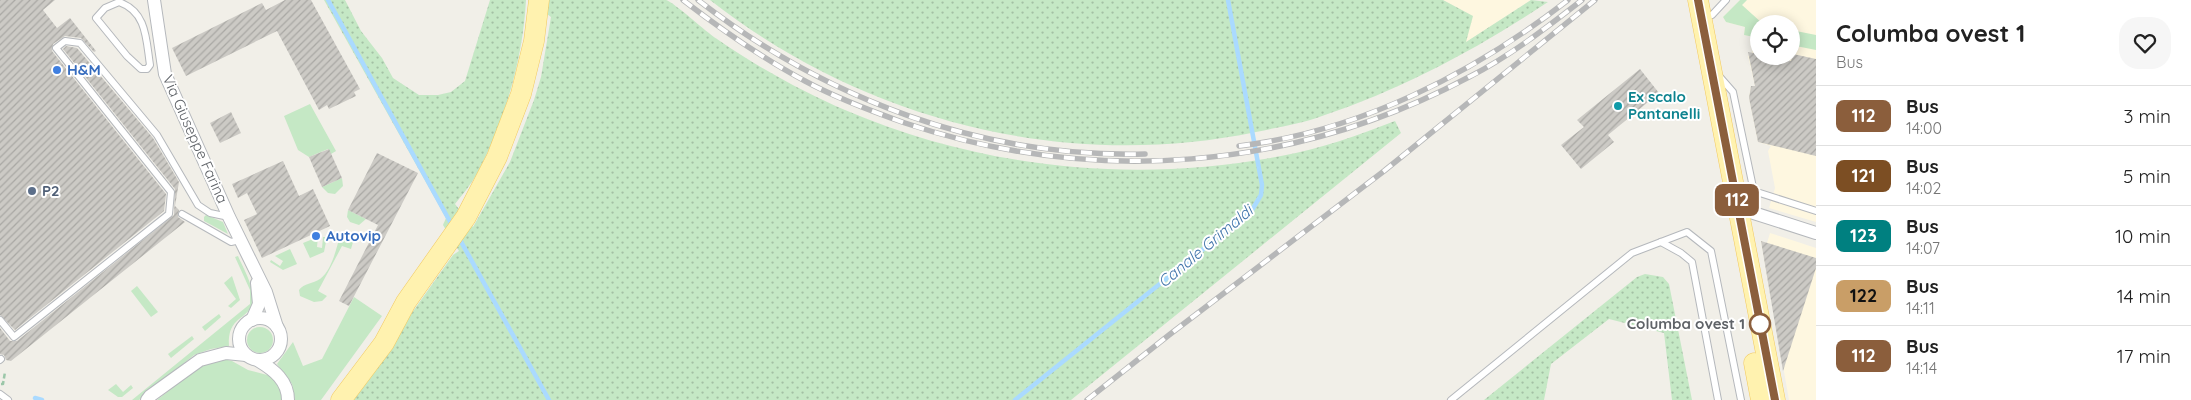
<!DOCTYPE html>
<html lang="it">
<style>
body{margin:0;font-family:Quicksand,sans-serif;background:#f6f6f6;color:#222;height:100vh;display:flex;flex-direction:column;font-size:19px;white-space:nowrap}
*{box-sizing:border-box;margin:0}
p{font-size:16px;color:#767676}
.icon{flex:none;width:28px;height:28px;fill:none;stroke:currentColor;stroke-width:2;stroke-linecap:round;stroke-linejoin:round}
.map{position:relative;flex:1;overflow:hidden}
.panel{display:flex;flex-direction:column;background:#fff;width:375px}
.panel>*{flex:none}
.badge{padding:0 10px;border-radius:8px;font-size:18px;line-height:32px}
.buttons{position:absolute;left:1750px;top:15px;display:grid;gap:10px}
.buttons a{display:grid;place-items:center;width:50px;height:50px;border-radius:50%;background:#fff;box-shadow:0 2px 12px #0003;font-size:25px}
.map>.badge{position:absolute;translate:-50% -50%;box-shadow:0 0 0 2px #fff}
.round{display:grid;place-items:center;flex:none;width:52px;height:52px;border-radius:20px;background:#f6f6f6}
.summary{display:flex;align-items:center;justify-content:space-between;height:85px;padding:0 20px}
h1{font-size:24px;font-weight:700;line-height:38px}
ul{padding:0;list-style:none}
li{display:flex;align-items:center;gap:15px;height:60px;padding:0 20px;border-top:1px solid #e0e0e0}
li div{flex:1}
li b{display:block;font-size:19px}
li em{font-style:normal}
li .badge{min-width:55px;font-weight:700;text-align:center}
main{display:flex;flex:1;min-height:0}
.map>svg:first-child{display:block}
.commercial{fill:#fef7e0;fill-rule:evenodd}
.grass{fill:url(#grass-dots)}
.green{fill:#c5e8c5}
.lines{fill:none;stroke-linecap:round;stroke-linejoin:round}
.stream{stroke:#aadaff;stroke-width:4.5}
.building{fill:url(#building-hatch)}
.lane-casing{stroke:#b5b8bc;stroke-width:8}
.street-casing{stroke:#b5b8bc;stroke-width:14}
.primary-casing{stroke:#f2c960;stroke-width:21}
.path{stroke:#9cc7a9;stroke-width:2.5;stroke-dasharray:5 2.5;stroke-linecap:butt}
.lane{stroke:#fff;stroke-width:6}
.street{stroke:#fff;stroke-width:12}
.primary{stroke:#fff2af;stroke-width:20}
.rail-casing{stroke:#b6b7b8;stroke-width:5.5}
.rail{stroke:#fff;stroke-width:4;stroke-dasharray:11;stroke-linecap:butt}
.line-casing{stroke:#fff;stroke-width:11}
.line{stroke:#8b5e3c;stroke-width:8}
.shop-dot{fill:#3f7fe0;stroke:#fff;stroke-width:2}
.culture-dot{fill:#0f9aa8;stroke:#fff;stroke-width:2}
.service-dot{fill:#5c6f8a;stroke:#fff;stroke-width:2}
.stop-dot{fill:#fff;stroke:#8b5e3c;stroke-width:2.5}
.labels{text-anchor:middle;stroke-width:4;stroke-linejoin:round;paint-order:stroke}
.shop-label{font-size:15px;font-weight:bold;fill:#366cbe;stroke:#fff;text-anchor:start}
.culture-label{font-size:15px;font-weight:bold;fill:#0d838f;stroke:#fff;text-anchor:start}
.street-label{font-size:15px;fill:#5f6368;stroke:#fff}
.service-label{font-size:15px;font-weight:bold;fill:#4e5e75;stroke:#fff;text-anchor:start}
.stop-label{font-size:15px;font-weight:bold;fill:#5f6368;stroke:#fff;text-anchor:end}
.water-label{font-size:16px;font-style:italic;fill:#4174aa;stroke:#fff}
</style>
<main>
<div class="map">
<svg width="1816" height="400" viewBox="0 0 1816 400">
<defs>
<pattern id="grass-dots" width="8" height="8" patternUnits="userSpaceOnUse" patternTransform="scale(1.25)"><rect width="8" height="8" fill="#c5e8c5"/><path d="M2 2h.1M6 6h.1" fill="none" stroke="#a3c0a4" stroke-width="1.8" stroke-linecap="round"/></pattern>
<pattern id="building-hatch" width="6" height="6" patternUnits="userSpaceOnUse" patternTransform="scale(1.25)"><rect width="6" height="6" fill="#cccac5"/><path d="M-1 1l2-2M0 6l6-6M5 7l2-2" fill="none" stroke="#a9a8a4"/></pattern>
</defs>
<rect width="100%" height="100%" fill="#f1efe8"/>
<g class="commercial">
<polygon points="1443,0 1531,0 1465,43 1472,16"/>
<path d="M1740,0H1816V222L1769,208L1775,188L1768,151L1771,146L1758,142L1749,98L1751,86H1755L1748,56L1752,53L1755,37L1744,35L1745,27L1726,22L1723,17ZM1759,24H1791V56H1759Z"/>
<polygon points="1770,233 1816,248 1816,400 1789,400 1761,241 1767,243"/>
</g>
<g class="grass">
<path d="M324,0H345L361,31L382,58L393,78L419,95H438L451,92L465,81L490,0H526C523,59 505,120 478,172C472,183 463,194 455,204L473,227L510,162L534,100L541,77L551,17L528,0C562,0 595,0 629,0C640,0 655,0 666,0C675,3 706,32 717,39C756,66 801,91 845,110C982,169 1136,184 1281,156C1321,149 1358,135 1395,121L1401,133L1071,400H350L453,255L459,251L443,225L446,218Z"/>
<path d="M710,0H1443L1473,16L1466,42L1531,0L1548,2C1477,49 1403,89 1322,116C1301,124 1278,127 1256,132C1064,172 863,120 710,0Z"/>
<polygon points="1645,274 1663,277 1669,284 1692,400 1672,400 1664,333 1609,319 1551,364 1544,400 1484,400 1637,277"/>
</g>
<g class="green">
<polygon points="1740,0 1747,0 1742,5 1763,24 1759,24 1759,38 1744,35 1745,27 1726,22 1723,17"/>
<polygon points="1791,30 1816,35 1816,50 1791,45"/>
<polygon points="310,104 336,151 331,154 328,149 309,157 298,150 284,116"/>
<polygon points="342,178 343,186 335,194 328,193 322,187"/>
<polygon points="348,210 366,219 359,225 350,222 347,217"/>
<polygon points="206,215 223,222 228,234 204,221 204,217"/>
<path d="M345,234L351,238L353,242L351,249L342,246L318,291L327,296L322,301L314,302L300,296L299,290C304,283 313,284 320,279C332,270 336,249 340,236Z"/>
<polygon points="318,237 317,247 322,248 323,237 327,237 324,252 310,258 303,243"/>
<polygon points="290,249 297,264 283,270 270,262 271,260 280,266 283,261 275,256"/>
<path d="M238,256C244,270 256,289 252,304C248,320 227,316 229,346L211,349L194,355L139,400H132L250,304V290L235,257Z"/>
<polygon points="232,276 240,300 231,308 228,306 236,299 224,283"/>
<polygon points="137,286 158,312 151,317 131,291"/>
<polygon points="354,297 382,316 321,400 295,400 292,384 277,364 293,342 303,366 322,359"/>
<polygon points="219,314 221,317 205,331 202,327"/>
<circle cx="260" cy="340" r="13"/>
<polygon points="192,336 194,339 171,358 168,354"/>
<polygon points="223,359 232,361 248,370 271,376 280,389 282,400 157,400 200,366"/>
<polygon points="116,384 123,392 131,385 133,388 122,397 118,397 108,390"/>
</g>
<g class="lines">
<g class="stream">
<polyline points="328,0 453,227"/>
<polyline points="459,238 549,400"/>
<polyline points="35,398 42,400"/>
<polyline points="1015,400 1252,210 1261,195 1262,185 1228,0"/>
</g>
</g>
<g class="building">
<polygon points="0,0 55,0 43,10 57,28 70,18 96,51 94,52 81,38 65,36 53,44 52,51 166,194 164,211 15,330 0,315"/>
<polygon points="285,0 311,0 360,89 354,92 356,96 329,109 327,105 319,110 277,31 186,76 172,48 262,3 266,10"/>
<polygon points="66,46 77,48 153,138 179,182 175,206 179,210 178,217 185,222 11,361 6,360 4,355 0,354 0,328 10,341 17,341 174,215 175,189 63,49"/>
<polygon points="1748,52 1759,54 1759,56 1791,61 1793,54 1816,59 1816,156 1758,142 1749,98 1751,86 1755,86"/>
<polygon points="1640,69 1659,93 1608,135 1614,142 1581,169 1561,145 1584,127 1577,120"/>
<polygon points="231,112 241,133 220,143 210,123"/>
<polygon points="329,149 342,178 322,187 309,157"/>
<polygon points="377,153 418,173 349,306 339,301 378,225 348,210"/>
<polygon points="283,161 299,196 313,189 330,226 262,258 244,220 257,214 247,193 238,198 232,184"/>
<polygon points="1761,241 1816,258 1816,268 1783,371"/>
</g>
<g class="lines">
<g class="lane-casing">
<g id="lane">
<path d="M119,2C147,12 146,39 150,65L147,69H141L127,56L96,18L105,8Z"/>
<polyline points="1704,17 1712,15 1726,0"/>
<polyline points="1719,76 1733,92 1754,192"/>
<polyline points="1738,186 1816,211"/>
<polyline points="182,214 231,242 240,240"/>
<polyline points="1661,242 1681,253 1692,262 1718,400"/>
<polyline points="0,320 14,337 169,214 171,192 56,48 65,41 80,43 157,135 198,205 210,213 229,217"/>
<polyline points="0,360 1,359"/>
<polyline points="0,394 8,400"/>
<polyline points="1451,400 1632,253 1687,232 1711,251 1741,400"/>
</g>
</g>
<g class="street-casing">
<g id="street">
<polyline points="154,0 165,74 229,217 266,292 277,327"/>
<polyline points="1738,208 1816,233"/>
<circle cx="260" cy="339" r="21"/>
<polyline points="252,320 259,304 257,283"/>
<path d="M259,361C274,370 288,381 288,400"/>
<polyline points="147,400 150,396 200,360 226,353 246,355"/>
</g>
</g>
<g class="primary-casing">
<g id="primary">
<polyline points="1698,0 1775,400"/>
<polyline points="1754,363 1761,400"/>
<polyline points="341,400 384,343 406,302 466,217 497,157 521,94 534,41 539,0"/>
</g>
</g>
<polyline class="path" points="1,384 3,384 5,372"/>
<use href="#lane" class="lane"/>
<use href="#street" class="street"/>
<use href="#primary" class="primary"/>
<g class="rail-casing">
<g id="rail">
<path d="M683,0C722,30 762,58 805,81C836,98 871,111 905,123C1093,186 1293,171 1469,77C1510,56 1546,28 1582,0"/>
<path d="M698,0C826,99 981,158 1145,154"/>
<path d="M1239,146C1360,131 1473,74 1568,0"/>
<polyline points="1087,400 1169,335 1384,171 1595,0"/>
</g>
</g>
<use href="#rail" class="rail"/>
</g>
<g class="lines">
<g class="line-casing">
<polyline id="line" points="1698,0 1775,400"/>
</g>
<use href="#line" class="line"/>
</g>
<g class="shop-dot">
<circle cx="57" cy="70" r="5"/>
<circle cx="316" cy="236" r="5"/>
</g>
<circle class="culture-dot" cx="1618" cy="106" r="5"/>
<circle class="service-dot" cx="32" cy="191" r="5"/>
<circle class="stop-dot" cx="1760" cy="324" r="10"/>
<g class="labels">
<g class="shop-label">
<text x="67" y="75">H&amp;M</text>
<text x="326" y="241">Autovip</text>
</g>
<g class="culture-label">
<text x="1628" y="102">Ex scalo<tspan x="1628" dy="17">Pantanelli</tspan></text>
</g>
<g class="street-label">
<text transform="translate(195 139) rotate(66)" y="5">Via Giuseppe Farina</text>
</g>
<g class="service-label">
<text x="42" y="196">P2</text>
</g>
<g class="stop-label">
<text x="1745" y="329">Columba ovest 1</text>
</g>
<g class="water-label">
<text transform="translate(1205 246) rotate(-40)" y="6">Canale Grimaldi</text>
</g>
</g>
</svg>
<div class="buttons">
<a><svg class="icon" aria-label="locate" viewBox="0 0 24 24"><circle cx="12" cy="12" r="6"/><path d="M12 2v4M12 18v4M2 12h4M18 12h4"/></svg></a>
</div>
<b class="badge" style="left:1737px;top:200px;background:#8b5e3c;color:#fff">112</b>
</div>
<section class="panel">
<div class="summary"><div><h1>Columba ovest 1</h1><p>Bus</p></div><a class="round"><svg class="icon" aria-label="heart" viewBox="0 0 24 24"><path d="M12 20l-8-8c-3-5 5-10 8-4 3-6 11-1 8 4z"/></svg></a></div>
<ul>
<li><span class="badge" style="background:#8b5e3c;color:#fff">112</span><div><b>Bus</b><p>14:00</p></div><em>3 min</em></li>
<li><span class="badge" style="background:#7c4e23;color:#fff">121</span><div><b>Bus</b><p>14:02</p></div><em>5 min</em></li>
<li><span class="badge" style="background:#008080;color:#fff">123</span><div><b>Bus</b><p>14:07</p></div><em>10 min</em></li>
<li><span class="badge" style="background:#c99e67;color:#111">122</span><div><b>Bus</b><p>14:11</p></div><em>14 min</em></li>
<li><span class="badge" style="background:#8b5e3c;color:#fff">112</span><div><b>Bus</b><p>14:14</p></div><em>17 min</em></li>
</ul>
</section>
</main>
